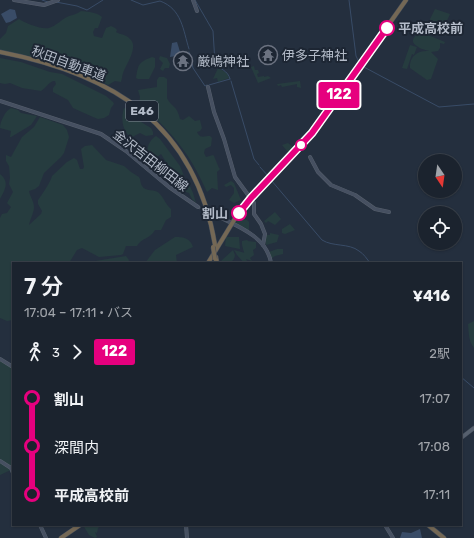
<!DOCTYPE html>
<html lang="ja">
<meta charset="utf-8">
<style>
body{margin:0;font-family:Rubik,"Noto Sans JP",sans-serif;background:#282f3a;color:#f1f3f6;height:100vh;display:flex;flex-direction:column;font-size:15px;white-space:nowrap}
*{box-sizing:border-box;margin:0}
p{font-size:13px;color:#a0a4aa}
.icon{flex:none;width:22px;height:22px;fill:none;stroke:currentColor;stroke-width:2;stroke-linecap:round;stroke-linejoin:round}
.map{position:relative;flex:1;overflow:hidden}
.drawer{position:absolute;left:12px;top:262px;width:450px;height:264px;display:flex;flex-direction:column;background:#1b232e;border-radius:0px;box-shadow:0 1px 3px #0004,0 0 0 1px #39404a}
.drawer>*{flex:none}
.badge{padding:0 8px;border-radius:3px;font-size:14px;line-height:26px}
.needle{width:26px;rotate:167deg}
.fabs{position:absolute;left:418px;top:154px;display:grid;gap:8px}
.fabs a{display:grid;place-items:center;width:44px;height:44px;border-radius:50%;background:#1b232e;box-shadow:0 1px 3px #0004,0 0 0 1px #39404a;font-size:20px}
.map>.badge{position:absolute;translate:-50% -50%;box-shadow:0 0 0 2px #fff}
.legs{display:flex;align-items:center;gap:6px;height:44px;padding:0 12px;font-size:13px}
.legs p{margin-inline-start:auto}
.summary{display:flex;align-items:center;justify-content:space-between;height:68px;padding:0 12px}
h1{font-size:22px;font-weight:600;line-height:30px}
ul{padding:0 12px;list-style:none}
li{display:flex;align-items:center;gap:14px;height:48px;font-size:15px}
li i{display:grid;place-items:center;width:6px;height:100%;margin:0 5px;background:currentColor}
li i::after{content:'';width:10px;height:10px;margin:-5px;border:3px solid;border-radius:50%;background:#1b232e}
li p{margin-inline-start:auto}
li:first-child i{background:linear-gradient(#0000 50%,currentColor 0)}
li:last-child i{background:linear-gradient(currentColor 50%,#0000 0)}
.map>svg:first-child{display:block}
.green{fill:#263c3f}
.water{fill:#394c67}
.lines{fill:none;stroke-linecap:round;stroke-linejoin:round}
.stream{stroke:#394c67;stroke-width:1}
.secondary-tunnel{stroke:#3a4453;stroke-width:3;stroke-dasharray:3 1.5;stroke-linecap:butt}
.secondary-casing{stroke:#565f6c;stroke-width:4}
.primary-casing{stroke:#414a57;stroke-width:4.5}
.highway-casing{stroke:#434c59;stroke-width:5}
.secondary{stroke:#465061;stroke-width:3}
.primary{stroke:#56606e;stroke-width:3.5}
.highway{stroke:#746855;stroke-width:4}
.highway-bridge-casing{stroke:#434c59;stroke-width:5;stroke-linecap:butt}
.highway-bridge{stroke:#746855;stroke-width:4}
.line-1-casing{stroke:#fff;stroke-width:9}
.line-1{stroke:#e6007e;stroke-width:6}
.stop-1-dot{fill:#fff;stroke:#e6007e;stroke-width:2}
.labels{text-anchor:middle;stroke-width:4;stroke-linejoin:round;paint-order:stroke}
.shield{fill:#1d2633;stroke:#878f9c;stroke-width:1}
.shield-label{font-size:12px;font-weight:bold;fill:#b4bcc9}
.stop-label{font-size:13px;font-weight:bold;fill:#b4bcc9;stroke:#1d2633;text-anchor:start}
.poi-label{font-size:13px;fill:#b4bcc9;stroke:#1d2633;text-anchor:start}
.street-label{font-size:13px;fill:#b4bcc9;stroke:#1d2633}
</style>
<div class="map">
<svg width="474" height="538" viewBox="0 0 474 538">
<rect width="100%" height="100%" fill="#242f3e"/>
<g class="green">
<polygon points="435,9 450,14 446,23 448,23 447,26 440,23 438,26 435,25 436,23 431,22 430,19"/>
<path d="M81,11C89,12 96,12 102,17L98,28H95L93,32L94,36L102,38L106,28L111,26L115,28L117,30L116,32C121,35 126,34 130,39C139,47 126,64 123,73C122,76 122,79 121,82L115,81L108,85L92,76L46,60L0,50V39L6,33L8,26L19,19C25,23 42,30 49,28C56,26 62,19 69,16C73,15 77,14 81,11Z"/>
<path d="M423,33L445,42L444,44L440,43V48L438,51L431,52L438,59L431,79L427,80L410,68C409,56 418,50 429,51C426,50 420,49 417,46C408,41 416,33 423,33Z"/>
<polygon points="410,45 417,47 414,55 412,54 407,69 402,68"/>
<polygon points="160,56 167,58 170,64 169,68 165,68 163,71 160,69 163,63 159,59"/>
<path d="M152,57L155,58V67L149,79H138L136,78C138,64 139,62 152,57Z"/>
<path d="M0,58L21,62L50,72L62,74L106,96L113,102L114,104L111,108L109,115L104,118L98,119L93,117L73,108L68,100L53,92V88L56,84L55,81H53C48,83 46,88 41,91L22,88L10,83L5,84L0,83Z"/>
<polygon points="254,66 255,70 258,70 259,73 257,74 258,77 264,76 264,77 268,76 271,78 258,83 251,67"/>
<polygon points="218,68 227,73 229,78 218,82 217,78 213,79"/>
<path d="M159,77H164L167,79V98C172,108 177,105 180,119L183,120L189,116L195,121L200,120L202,128L200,131L197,132C200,139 204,136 210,136L212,138L211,146L205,149L204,153L206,157L213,155L214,156L219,168L220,169L217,172L218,190L212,188L207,192C190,153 171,131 139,103L140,97L138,90L157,87V80Z"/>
<polygon points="300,81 301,88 297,87 297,84 282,87 281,85 278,86 277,84"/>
<path d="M11,108L18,110L21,113L37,116L31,125L11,137H10L11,131L0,128C0,122 5,111 11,108Z"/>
<path d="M124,108L127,109L141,122L151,128L153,132V135L146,136L140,133L132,137L128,135C122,128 121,117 124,108Z"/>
<path d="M40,117L63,125L67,130L69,137L64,153L61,157L44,173L39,186L35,189L29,191C30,197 34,201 34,207C34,213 30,219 29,225L41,214L42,211L38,204V200C42,195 51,181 52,176L67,162L74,158L77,160L80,169H83L84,167L81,149L85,146L92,145L106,160L124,166L131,172L139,177C141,180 140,183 142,186C145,192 155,189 159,193C164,198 166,205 171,209V217L166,220L161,230H155C150,239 141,238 137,246H126L123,254L121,255L99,257L82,248L77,250L69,263H13V320L7,321L0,318V218L2,214L7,213L11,207L7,203L13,192L9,184L10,178L9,166L6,161V155L11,157L22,137L34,127Z"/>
<path d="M156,136L160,139L180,166L185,178L183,177L177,179L173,177L164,166L166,162L161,154L157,157H153C151,156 148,153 148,152C146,146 152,138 156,136Z"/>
<polygon points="288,143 295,149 291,153 287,151 282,145"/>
<path d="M0,174C10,182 5,190 0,199Z"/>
<polygon points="231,181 234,183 241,200 234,203 229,200 234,193 234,188 231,185 226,187 224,185"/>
<polygon points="188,182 193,193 196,203 192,199 189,193 183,191 180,193 176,190"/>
<polygon points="275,212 281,219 275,225 268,221 266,223 264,221"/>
<polygon points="241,219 247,220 249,222 249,231 236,224 235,222"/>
<polygon points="290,224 295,230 285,234 282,233 282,229"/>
<polygon points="270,233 279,235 277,242 266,245 265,235 270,235"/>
<path d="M175,237C184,237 190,238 193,247L176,255L177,263H145L155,250Z"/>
<polygon points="226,237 239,237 240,249 225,246"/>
<path d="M247,240L248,241L256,242V248L253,250L254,255L250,258L252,261L246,259L248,263H244L237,255L234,250L245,253L246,259C245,254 241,245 242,241Z"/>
<polygon points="277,249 283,249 283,254 275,256 271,259 269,252"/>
<path d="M233,250L235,255C234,263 228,263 221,263V261Z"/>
<polygon points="126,256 129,260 128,263 83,263"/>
<path d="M474,321V348C468,340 469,333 468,324Z"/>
<polygon points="0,360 13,368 13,469 0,475"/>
<polygon points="83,525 102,525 98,528 97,533 95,532 97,537 95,538 89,535"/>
</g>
<g class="water">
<polygon points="10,9 15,10 17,18 10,22 6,23 1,14"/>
<polygon points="177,42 181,55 170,57 172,43"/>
<polygon points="420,529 422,538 400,538 402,532 411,533"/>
</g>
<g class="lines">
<g class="stream">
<polyline points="42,0 48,2"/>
<path d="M131,0L143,5L160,1C182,9 183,30 189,49"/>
<path d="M195,0L213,31L215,63C220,70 228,70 230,79"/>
<polyline points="349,0 356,56 359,62"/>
<polyline points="56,2 77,6 87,10 103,0"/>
<polyline points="189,52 193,68 205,86 207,85"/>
<polyline points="362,66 439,107 474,104"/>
<polyline points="231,81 254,159 259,165"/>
<polyline points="209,85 230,79"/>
<polyline points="260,167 269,177"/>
<path d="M271,180L322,240C333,247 349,243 359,251C364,254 367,259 370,263"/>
<polyline points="461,377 474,388"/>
</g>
<polyline class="secondary-tunnel" points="198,207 213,214"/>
<g class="secondary-casing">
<g id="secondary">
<polyline points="14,0 44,5 58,0"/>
<polyline points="193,0 197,11"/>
<polyline points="208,87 214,112 224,139 235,177 254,203 254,214 261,224 265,234 263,245"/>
<polyline points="0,101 101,134 126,151 169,187 198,207"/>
<polyline points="310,157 318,172 331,185 355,195 375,209 389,212"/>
<path d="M213,214C235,225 267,236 271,263"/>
<polyline points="0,359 13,367"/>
<polyline points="0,461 11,468 13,473"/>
<polyline points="40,525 46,538"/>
<polyline points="186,525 187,538"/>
<polyline points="385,525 393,538"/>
</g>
</g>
<g class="primary-casing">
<polyline id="primary" points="461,438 474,428"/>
</g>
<g class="highway-casing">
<g id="highway">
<path d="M0,52C113,74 195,124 215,245"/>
<polyline points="216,257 217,263"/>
<polyline points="208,263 242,207 312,133 406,0"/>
<polyline points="428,525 444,538"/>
<polyline points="61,538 80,525"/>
</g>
</g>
<use href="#secondary" class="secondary"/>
<use href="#primary" class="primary"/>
<use href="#highway" class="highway"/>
<g class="highway-bridge-casing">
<polyline id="highway-bridge" points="213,247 215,259"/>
</g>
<use href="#highway-bridge" class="highway-bridge"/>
</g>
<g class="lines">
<g class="line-1-casing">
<polyline id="line-1" points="239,213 251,198 312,133 387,28"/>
</g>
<use href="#line-1" class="line-1"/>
</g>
<defs>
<g id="temple-ring" transform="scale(1)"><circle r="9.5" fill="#1d2633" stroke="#6b7280" stroke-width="1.5"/><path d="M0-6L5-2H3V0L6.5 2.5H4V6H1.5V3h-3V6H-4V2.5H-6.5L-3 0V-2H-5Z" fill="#6b7280"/></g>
</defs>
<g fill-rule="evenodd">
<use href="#temple-ring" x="268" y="55"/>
<use href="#temple-ring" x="183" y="61"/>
</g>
<g class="stop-1-dot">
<circle cx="387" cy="28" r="7"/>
<circle cx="301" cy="145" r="5"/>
<circle cx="239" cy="213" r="7"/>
</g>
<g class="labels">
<rect class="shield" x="126" y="101" width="32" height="20" rx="3"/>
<g class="shield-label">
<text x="142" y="115">E46</text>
</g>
<g class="stop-label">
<text x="398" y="33">平成高校前</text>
<text x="228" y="218" text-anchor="end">割山</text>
</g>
<g class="poi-label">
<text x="282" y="60">伊多子神社</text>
<text x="197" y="66">厳嶋神社</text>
</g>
<g class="street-label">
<text transform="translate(69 63) rotate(20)" y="5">秋田自動車道</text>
<text transform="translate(151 160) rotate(38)" y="5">金沢吉田柳田線</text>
</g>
</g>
</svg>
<div class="fabs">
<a><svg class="needle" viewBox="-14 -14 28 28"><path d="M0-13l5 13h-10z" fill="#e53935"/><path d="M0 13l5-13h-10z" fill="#a0a4aa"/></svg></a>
<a><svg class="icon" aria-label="locate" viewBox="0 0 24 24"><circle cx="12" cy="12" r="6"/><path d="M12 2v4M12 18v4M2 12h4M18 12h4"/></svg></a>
</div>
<b class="badge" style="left:339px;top:95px;background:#e6007e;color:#fff">122</b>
<section class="drawer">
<div class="summary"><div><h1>7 分</h1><p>17:04 – 17:11 · バス</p></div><b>¥416</b></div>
<div class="legs"><svg class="icon" aria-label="walk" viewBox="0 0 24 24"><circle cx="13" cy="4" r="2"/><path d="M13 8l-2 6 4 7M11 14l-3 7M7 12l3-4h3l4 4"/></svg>3<svg class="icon" aria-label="forward" viewBox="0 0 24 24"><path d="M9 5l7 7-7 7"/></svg><b class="badge" style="background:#e6007e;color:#fff">122</b><p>2駅</p></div>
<ul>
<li><i style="color:#e6007e"></i><b>割山</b><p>17:07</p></li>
<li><i style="color:#e6007e"></i><span>深間内</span><p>17:08</p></li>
<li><i style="color:#e6007e"></i><b>平成高校前</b><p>17:11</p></li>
</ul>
</section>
</div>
